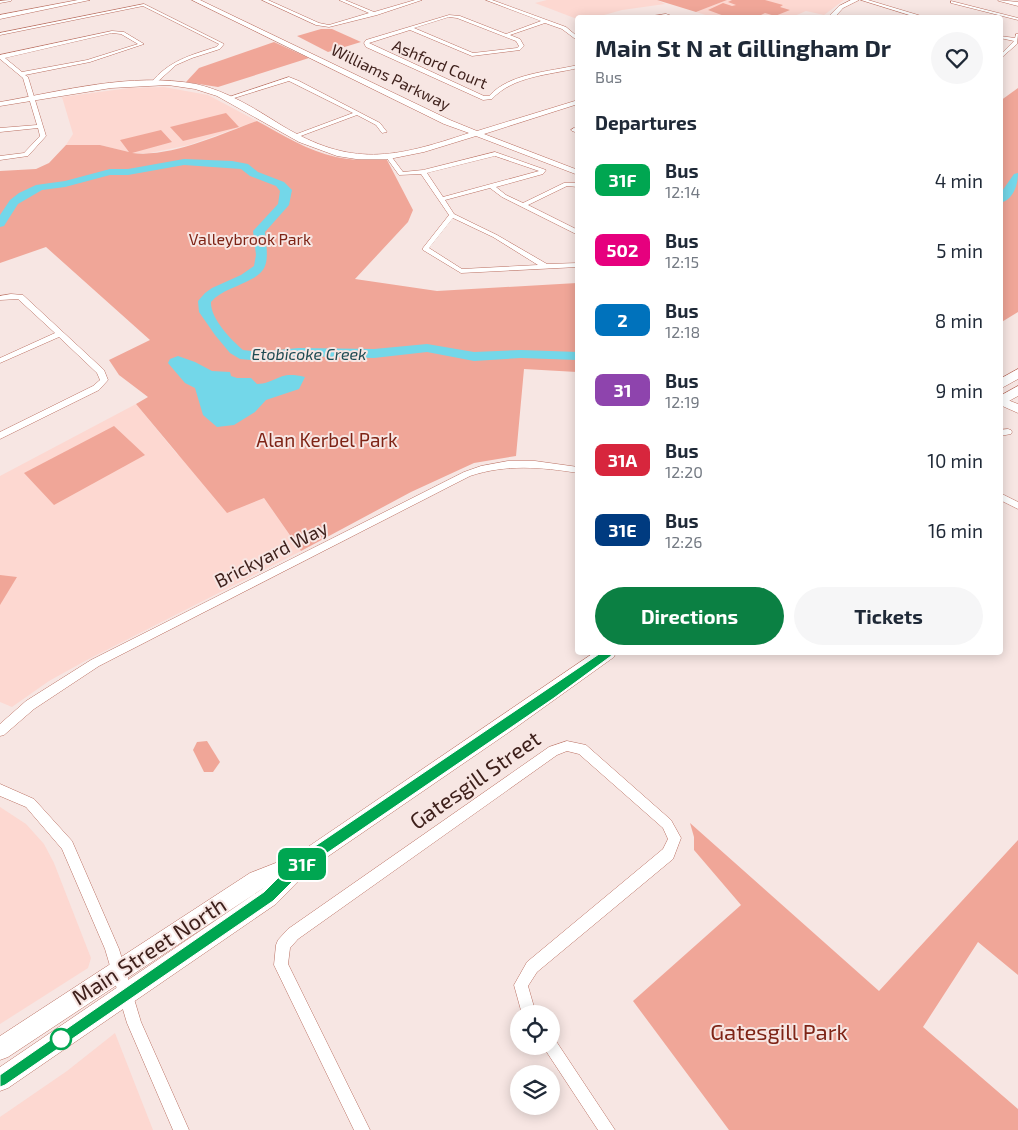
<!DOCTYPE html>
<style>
body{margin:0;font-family:"Exo 2",sans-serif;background:#f6f6f7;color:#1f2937;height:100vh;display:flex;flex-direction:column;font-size:19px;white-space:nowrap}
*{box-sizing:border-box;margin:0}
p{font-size:16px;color:#747a83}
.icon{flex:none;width:28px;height:28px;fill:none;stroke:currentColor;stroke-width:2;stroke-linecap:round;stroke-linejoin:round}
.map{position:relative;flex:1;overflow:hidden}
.details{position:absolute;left:575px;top:15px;width:428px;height:640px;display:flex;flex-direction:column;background:#fff;border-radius:5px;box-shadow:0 2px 12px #0003}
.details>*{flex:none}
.badge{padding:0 10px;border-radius:8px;font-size:18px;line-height:32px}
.fabs{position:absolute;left:510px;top:1005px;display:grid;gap:10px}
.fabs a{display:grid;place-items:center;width:50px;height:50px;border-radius:50%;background:#fff;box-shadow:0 2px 12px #0003;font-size:25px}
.map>.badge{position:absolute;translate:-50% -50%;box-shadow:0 0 0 2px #fff}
h2{padding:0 20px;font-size:19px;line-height:45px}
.round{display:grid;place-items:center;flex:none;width:52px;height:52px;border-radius:26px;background:#f6f6f7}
.overview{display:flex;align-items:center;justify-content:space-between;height:85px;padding:0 20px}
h1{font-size:24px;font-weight:700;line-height:38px}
.action{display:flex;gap:10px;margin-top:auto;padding:10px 20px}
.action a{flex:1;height:58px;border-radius:30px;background:#0b8043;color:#fff;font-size:20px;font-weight:700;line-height:58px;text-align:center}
.action a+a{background:#f6f6f7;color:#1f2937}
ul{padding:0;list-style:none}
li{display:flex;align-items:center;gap:15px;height:70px;padding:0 20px}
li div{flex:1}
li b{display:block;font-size:19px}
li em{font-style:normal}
li .badge{min-width:55px;font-weight:700;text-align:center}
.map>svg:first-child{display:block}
.built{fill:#fdd8d1}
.green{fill:#f0a698}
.water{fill:#73d7e9}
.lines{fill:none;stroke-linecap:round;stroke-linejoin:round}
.river{fill:#73d7e9;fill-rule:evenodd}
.street-casing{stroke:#ba7062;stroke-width:1}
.secondary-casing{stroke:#ba7062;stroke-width:1}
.primary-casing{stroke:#ba7062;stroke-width:1}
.street{fill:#fff;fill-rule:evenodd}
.secondary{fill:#fff;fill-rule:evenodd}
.primary{fill:#fff;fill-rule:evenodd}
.line{fill:#00a651;stroke:#fff}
.stop-dot{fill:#fff;stroke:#00a651;stroke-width:2.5}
.labels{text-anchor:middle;stroke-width:4;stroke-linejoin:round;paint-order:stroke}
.far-street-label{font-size:16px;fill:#3d1f1a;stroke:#f7e6e3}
.far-park-label{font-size:16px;fill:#7e2416;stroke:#f7e6e3}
.far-water-label{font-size:16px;font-style:italic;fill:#1e4b53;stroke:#f7e6e3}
.park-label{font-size:19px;fill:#7e2416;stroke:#f7e6e3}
.street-label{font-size:19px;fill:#3d1f1a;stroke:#f7e6e3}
.near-street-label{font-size:22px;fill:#3d1f1a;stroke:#f7e6e3}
.near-park-label{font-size:22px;fill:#7e2416;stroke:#f7e6e3}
</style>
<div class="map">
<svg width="1018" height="1130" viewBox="0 0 1018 1130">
<rect width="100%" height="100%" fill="#f7e6e3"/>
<g class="built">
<polygon points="547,0 657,0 665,4 622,10 597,17 577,19 535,3"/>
<polygon points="727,0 844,0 824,15 806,11 792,17 712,17 696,12"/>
<polygon points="164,87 208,95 257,121 189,145 150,153 133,153 100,145 66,145 73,134 62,97 129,88"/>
<polygon points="136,404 177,454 264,498 301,551 85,661 49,681 12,707 0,702 0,476"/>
<polygon points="0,807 26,824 44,844 54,863 91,958 88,968 0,1024"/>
<polygon points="115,1033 153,1130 0,1130 0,1117 67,1071"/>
</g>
<g class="green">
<polygon points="657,0 727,0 696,12"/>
<polygon points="732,0 765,0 783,5 780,7 790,10 775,16 765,13 761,15 770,18 727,17 708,10 723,3 732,6 736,5 728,2"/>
<polygon points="321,29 332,29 361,42 328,52 297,36"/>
<polygon points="274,42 309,58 218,87 186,82 199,68"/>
<polygon points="1018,88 1018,312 1000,323 1000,101"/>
<polygon points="226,113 239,127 183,141 170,127"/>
<path d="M257,121C283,135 308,151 336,157C353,161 371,160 387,160L413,210L408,222L355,279L437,291L577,283V372L524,369L516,456L474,463L411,492L301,551L264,498L227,513L136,404L148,397L119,375L109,360L150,340L46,247L0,263V171L36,169L49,163L66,145H100L129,152L120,140L161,130L172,142L132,153C171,158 221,134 257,121Z"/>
<polygon points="114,426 145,455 54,505 24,473"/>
<polygon points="0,575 17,577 0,605"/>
<polygon points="207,741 220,762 213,772 204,772 193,750 197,742"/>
<polygon points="690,823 879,991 1018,840 1018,975 978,942 923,1027 1018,1109 1018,1130 729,1130 633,1001 741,905 694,850 694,837"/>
</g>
<path class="water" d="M178,356L195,362L212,371L230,372L231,376L237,378H251L257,384C278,383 278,370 305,377L299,389L266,400L255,412L234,425L217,427L203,415L195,388L185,383L168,363L170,359Z"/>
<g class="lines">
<g class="river">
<path d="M184,159L232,161L248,164L258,172L284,182L292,190L289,205L265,232C270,272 267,273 230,289C223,292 216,296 211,302C210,318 231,340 243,350L260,352L298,348L374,349L427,344L474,352L521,350L578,352V360L521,358L474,361L427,352L374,358L298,356L260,361L240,359L230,353L215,335L199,312L198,301L205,293L212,288L241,275L254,266L256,255L253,231L278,204L280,191L276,186L250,176L241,169L184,165L128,175H110L65,187L42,190L18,204L4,226L0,227V215L10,200L19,193L36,185L65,181L110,169H128Z"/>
<path d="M1018,173C1018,185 1013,200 1000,203V194L1014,174Z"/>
</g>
<g class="street-casing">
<g id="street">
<polygon points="11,0 11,1 0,3 0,1"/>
<polygon points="262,0 268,0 319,23 329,25 369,13 339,0 345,0 374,12 415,0 422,0 377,15 329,27 316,25"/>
<path d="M486,0H492L566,27L578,37V41L562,29L545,23L510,35L520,39L524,46L520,50L472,56L410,30L369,43L484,96H489C510,73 548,72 578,65V68C549,75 513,76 492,99L483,100L366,47L364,43L366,40L449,15L460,16L506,34L541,21ZM449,17L457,18L516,41L519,46L517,48L473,53L414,28Z"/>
<polygon points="861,0 868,0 928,18 919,18"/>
<polygon points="951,1 1018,18 1018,20 951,3"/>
<path d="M144,4L224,44L220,49L192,58L176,65L154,85L151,83C168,61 191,55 216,47L219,44L143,6L0,35V33Z"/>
<polygon points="666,14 678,18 644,18 646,17"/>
<path d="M112,31L124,32L144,44L90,62L25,75L28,77L46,136L28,156L0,160V156L24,153L40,136L38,128L0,132V128L37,125L23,78L0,59V55ZM112,33L121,34L138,44L87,60L22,72L5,58Z"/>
<polygon points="1016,34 1018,34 1017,44 1000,59 1000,55 1014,41 1000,38 1000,36 1015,38"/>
<polygon points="289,77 299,81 380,123 387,132 382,133 376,125 357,115 298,137 294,137 294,135 353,113 289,81 231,99 226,98"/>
<polygon points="574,128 578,129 578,133 572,131 571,130"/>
<path d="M495,152L546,170L543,174L496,187L506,195L523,203L564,183H578V187L567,186L528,205L578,230V235L502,197L490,188L445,200L454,214L497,235L547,264L578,263V267L461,273L423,250V248L449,215L421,174L399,175L386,157L387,156H391L403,172L423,170ZM495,156L539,171L443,197L427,173ZM453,218L493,237L538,265L462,269L429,248Z"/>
<polygon points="11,294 23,295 104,370 108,380 99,390 0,439 0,432 93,386 100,380 97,373 59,337 0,363 0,358 55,333 18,299 0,300 0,296"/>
<polygon points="1008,429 1011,430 1012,432 1011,434 1000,436 1000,430"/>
<path d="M508,461H535L578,467V473C541,467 506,464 470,476L99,666L34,709L4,735L0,736V724L26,701L91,660L464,472L481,466Z"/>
<polygon points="1000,493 1018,502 1018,509 1000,500"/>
<polygon points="567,741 586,745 671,820 681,838 673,859 537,972 528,986 536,1014 522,1014 514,985 527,962 663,849 668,839 663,828 579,754 567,751 557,755 298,939 290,948 288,964 370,1130 354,1130 274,965 276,945 278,940 288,929 549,747"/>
<polygon points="0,784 34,799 72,841 119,949 141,1022 189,1130 173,1130 127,1023 105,949 62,849 26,807 0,796"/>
<polygon points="551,1039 556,1041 615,1130 598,1130 546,1051 544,1046 551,1046"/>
</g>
</g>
<g class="secondary-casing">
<g id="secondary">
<polygon points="78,0 90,0 0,19 0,15"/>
<path d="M192,0H200L450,120L477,131L578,100V104L484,134L578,170V175L476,136L424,152L389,159H356L337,156L299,142L217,96L195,89L168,85L111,88L0,106V102C63,91 131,72 196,84C227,91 254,108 281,125C352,168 394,158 469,133L444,124Z"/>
<polygon points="851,0 859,0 843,8 834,18 827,18 839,6"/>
<polygon points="998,0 1018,2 1018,6 999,1"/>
<polygon points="1000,397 1018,404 1018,413 1000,405"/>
</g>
</g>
<g class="primary-casing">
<g id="primary">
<polygon points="1018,369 1018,379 1000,389 1000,379"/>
<polygon points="1018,386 1018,396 1000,406 1000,396"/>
<polygon points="595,652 616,652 614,657 515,728 311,868 276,904 8,1088 0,1091 0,1067 265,887 8,1057 0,1060 0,1036 250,873 296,855"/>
</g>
</g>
<use href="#street" class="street"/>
<use href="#secondary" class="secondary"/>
<use href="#primary" class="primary"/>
</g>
<polygon class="line" points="608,648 611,649 613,652 611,656 554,698 308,866 273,901 5,1085 0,1087 0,1075 264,892 299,857"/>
<circle class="stop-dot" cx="61" cy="1039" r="10"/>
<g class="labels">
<g class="far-street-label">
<text transform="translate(440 64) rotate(23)" y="6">Ashford Court</text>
<text transform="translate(391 77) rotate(26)" y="6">Williams Parkway</text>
</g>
<g class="far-park-label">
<text x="250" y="245">Valleybrook Park</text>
</g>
<g class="far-water-label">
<text x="309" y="360">Etobicoke Creek</text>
</g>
<g class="park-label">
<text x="327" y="447">Alan Kerbel Park</text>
</g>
<g class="street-label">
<text transform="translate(271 554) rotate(-27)" y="7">Brickyard Way</text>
</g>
<g class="near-street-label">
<text transform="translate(475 780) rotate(-35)" y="8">Gatesgill Street</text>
<text transform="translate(149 951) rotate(-33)" y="8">Main Street North</text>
</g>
<g class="near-park-label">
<text x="779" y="1040">Gatesgill Park</text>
</g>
</g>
</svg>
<div class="fabs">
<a><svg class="icon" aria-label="locate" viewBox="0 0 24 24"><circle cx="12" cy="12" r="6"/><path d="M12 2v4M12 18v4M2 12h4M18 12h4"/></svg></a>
<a><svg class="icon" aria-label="layers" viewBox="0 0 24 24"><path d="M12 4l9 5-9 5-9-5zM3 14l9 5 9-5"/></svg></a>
</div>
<b class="badge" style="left:302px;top:864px;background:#00a651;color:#fff">31F</b>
<section class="details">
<div class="overview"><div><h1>Main St N at Gillingham Dr</h1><p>Bus</p></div><a class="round"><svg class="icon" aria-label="heart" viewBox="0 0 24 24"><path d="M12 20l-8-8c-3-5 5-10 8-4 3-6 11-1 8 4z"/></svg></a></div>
<h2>Departures</h2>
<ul>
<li><span class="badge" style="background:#00a651;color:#fff">31F</span><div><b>Bus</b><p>12:14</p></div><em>4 min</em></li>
<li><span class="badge" style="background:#e6007e;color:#fff">502</span><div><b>Bus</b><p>12:15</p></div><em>5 min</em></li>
<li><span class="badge" style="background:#0072bc;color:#fff">2</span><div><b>Bus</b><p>12:18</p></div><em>8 min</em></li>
<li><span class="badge" style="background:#8e44ad;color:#fff">31</span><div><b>Bus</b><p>12:19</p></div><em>9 min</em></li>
<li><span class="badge" style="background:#d7263d;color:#fff">31A</span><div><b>Bus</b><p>12:20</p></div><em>10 min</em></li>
<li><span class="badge" style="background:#003b80;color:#fff">31E</span><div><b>Bus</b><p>12:26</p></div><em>16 min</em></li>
</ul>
<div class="action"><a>Directions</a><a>Tickets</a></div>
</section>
</div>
